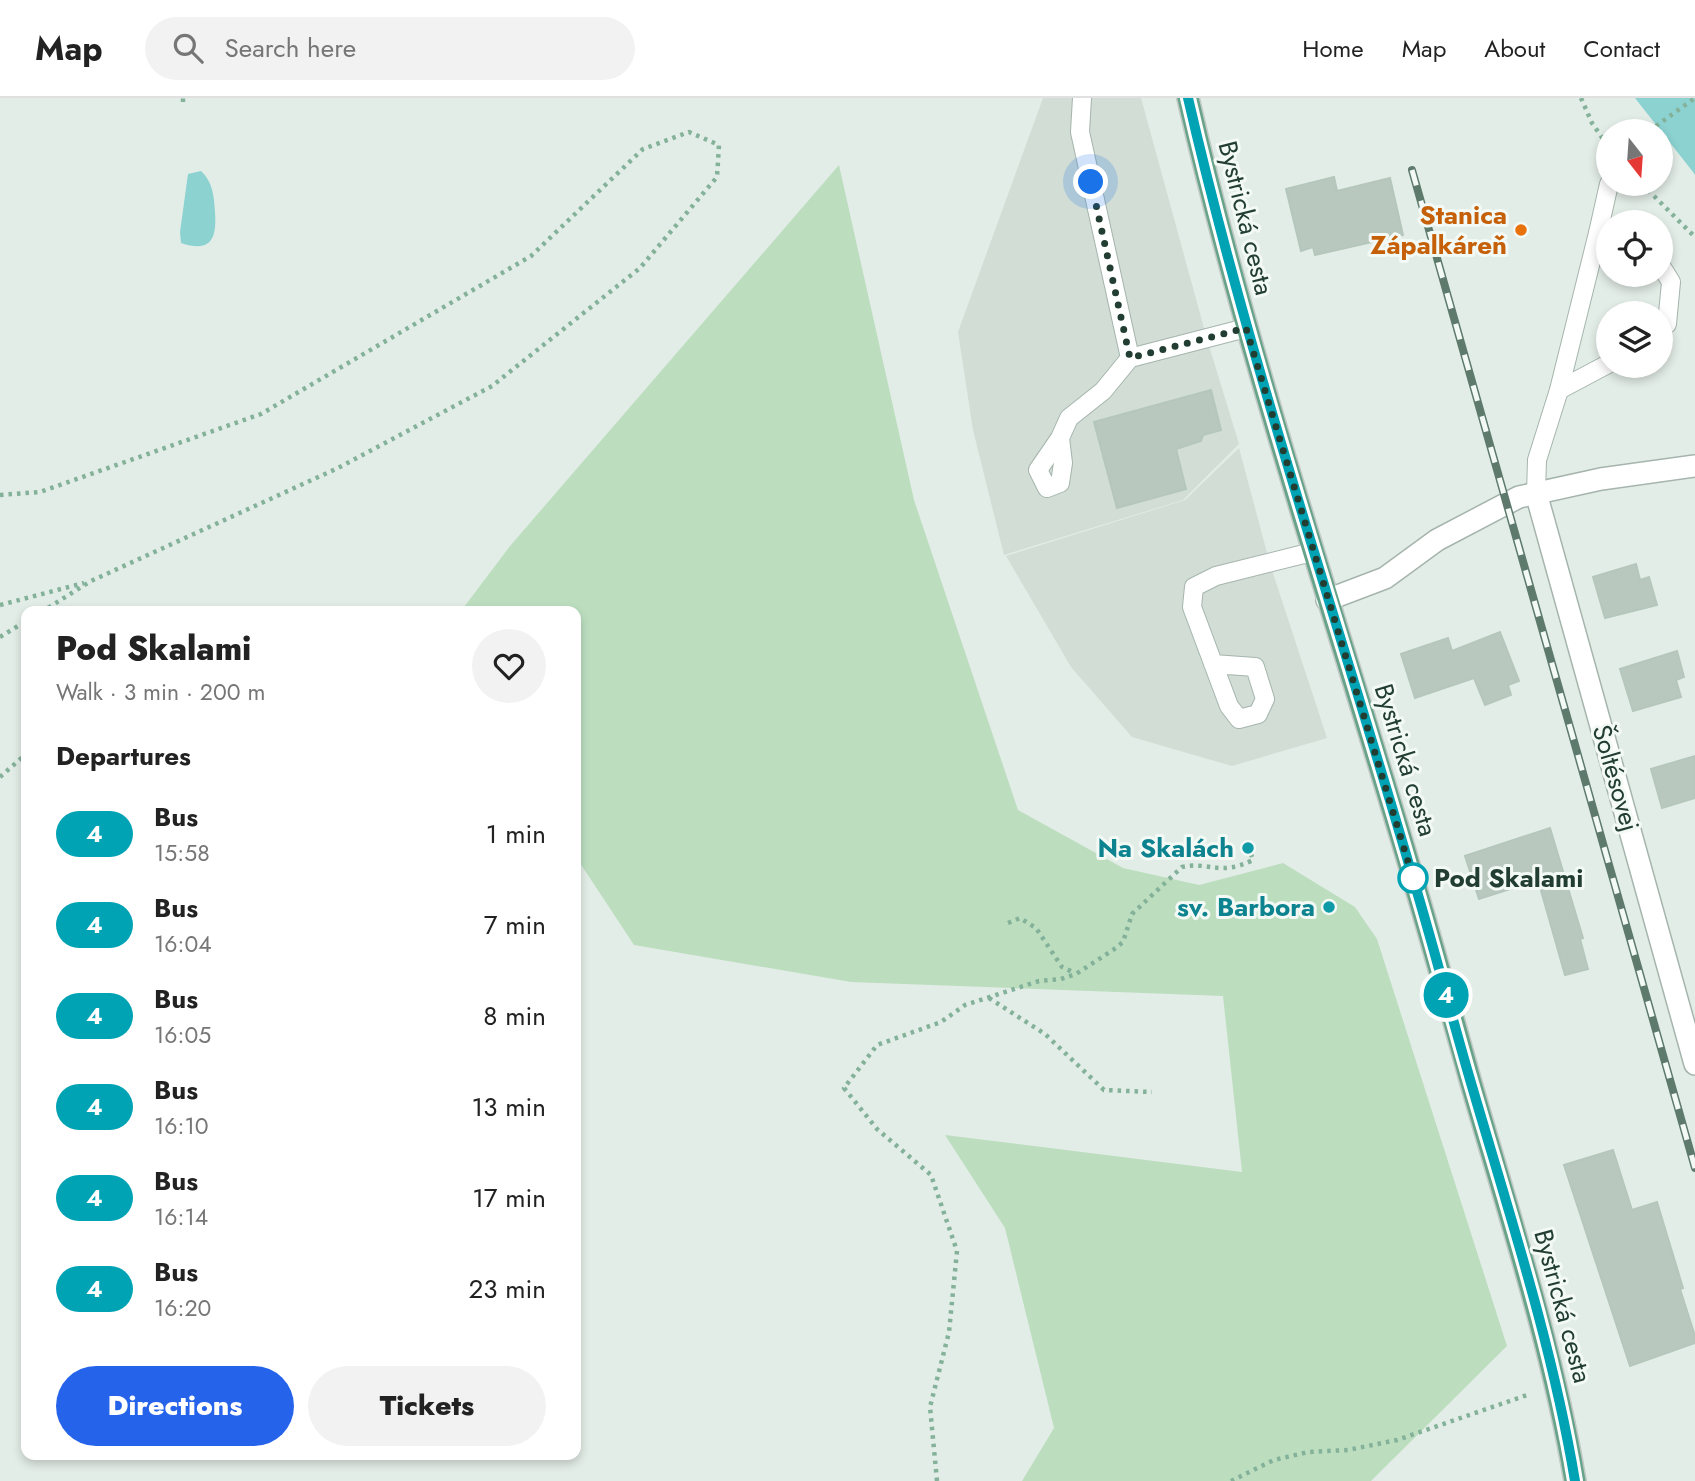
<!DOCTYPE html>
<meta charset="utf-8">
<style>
body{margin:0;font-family:Jost,sans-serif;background:#f2f2f2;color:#222;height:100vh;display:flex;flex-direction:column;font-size:26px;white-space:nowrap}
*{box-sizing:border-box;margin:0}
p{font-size:23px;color:#767676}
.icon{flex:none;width:38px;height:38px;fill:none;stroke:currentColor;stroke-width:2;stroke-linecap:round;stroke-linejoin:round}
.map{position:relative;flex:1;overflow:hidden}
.sheet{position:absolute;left:21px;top:508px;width:560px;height:854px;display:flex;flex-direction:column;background:#fff;border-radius:14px;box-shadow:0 4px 10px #0003}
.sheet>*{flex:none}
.badge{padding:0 14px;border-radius:23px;font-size:24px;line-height:46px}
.needle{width:46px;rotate:163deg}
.buttons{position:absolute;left:1596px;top:21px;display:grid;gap:14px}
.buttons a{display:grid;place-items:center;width:77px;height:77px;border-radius:50%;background:#fff;box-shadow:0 4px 10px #0003;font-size:35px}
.you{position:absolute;width:35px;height:35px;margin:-18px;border:5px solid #fff;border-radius:50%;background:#1a73e8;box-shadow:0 0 0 10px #1a73e833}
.map>.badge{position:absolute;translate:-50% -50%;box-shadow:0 0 0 4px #fff}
h2{padding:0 35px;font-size:26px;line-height:63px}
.round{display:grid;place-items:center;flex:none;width:74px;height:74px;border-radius:37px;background:#f2f2f2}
.summary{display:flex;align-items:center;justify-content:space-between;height:119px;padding:0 35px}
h1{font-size:33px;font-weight:800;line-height:52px}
.action{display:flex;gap:14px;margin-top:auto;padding:14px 35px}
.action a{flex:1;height:80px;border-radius:42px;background:#2563eb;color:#fff;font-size:28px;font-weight:800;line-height:80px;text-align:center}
.action a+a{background:#f2f2f2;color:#222}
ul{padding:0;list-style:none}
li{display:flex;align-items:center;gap:21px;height:91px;padding:0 35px}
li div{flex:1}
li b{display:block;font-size:26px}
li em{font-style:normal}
li .badge{min-width:77px;font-weight:700;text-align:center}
header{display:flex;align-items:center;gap:42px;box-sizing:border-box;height:98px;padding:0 35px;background:#fff;border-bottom:2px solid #e0e0e0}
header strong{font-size:33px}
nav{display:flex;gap:38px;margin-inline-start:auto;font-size:24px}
.search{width:490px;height:63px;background:#f2f2f2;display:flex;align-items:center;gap:18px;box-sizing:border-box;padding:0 24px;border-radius:38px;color:#767676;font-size:26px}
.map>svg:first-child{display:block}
.built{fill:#d1ddd5}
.green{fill:#bcdebf}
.water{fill:#8bd2d1}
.building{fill:#b8c8bf;stroke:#b5c7bc;stroke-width:2}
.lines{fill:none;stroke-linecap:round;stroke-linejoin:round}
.service-casing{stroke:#a5b5ad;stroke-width:20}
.minor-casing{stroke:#a5b5ad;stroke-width:24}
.primary-casing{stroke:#c1c9c6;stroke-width:24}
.path{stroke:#83b19a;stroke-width:4.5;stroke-dasharray:3.5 5;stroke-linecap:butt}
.service{stroke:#fff;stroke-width:18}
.minor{stroke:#fff;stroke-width:21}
.primary{stroke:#67a389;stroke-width:21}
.rail-casing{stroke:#5d7a6d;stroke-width:8}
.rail{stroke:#f3f9f5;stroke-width:5;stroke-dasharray:16;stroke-linecap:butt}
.line-casing{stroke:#fff;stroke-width:16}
.line{stroke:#00a3b4;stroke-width:10}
.walk{stroke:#223e32;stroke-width:7;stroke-dasharray:0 12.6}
.food-dot{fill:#e8710a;stroke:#f3f9f5;stroke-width:2.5}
.culture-dot{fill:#0f9aa8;stroke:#f3f9f5;stroke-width:2.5}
.stop-dot{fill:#fff;stroke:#00a3b4;stroke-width:3.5}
.labels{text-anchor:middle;stroke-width:6;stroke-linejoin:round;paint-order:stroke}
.food-label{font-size:26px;font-weight:bold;fill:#c56008;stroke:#f3f9f5;text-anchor:end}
.street-label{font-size:26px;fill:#223e32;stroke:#f3f9f5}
.culture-label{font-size:26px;font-weight:bold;fill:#0d838f;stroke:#f3f9f5;text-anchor:end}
.stop-label{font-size:26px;font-weight:bold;fill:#223e32;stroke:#f3f9f5;text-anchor:start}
</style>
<header>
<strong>Map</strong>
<div class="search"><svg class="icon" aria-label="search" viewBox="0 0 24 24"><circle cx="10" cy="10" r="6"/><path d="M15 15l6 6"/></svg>Search here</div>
<nav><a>Home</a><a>Map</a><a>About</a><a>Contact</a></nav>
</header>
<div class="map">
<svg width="1695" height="1383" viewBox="0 0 1695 1383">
<rect width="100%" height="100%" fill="#e3ede7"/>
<g class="built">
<polygon points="1043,0 1141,0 1207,241 1239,346 1183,402 1004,457 973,332 958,234"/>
<polygon points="1239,350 1270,466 1327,640 1232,668 1132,639 1071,569 1006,458 1185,402"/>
</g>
<polygon class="green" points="839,67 914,402 1018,712 1123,770 1199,787 1283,765 1355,809 1377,841 1507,1248 1371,1383 1022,1383 1054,1330 1005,1130 945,1037 1242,1074 1223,898 851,884 634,847 576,759 576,513 461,513 510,448"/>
<g class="water">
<polygon points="1635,0 1695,0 1695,77 1693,74"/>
<path d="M201,73C213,84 214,99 215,114C217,141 211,155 181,145L180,134L188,76Z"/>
</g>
<g class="building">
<polygon points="1334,79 1337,93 1390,80 1403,137 1315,157 1313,149 1301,153 1286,91"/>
<polygon points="1211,292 1221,332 1203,337 1201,343 1176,351 1186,391 1117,410 1094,324"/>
<polygon points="1636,466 1640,482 1649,479 1657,507 1605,520 1593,479"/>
<polygon points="1500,534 1519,583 1508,587 1511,597 1485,607 1474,580 1415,600 1401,556 1448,540 1452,553"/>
<polygon points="1677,553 1684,579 1676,582 1681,599 1633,613 1620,571"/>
<polygon points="1695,658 1695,700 1662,710 1651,671"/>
<polygon points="1550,730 1583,840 1580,841 1588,871 1565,877 1538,782 1479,801 1465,758"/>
<polygon points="1613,1052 1632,1112 1657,1104 1683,1190 1680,1191 1695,1238 1695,1245 1630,1268 1564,1067"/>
</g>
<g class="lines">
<g class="service-casing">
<g id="service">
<polyline points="1598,135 1609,86"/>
<polyline points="1661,168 1671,184 1667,226 1661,231"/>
<polyline points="1130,260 1246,230"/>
<polyline points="1559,292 1608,266"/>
<polyline points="1060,340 1063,365 1060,385 1047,390 1038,372 1060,340 1069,320 1103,293 1130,260 1080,34 1082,0"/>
<polyline points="1536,395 1537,362 1559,292 1598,135 1608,138"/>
<polyline points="1213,566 1255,569 1265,601 1258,616 1239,621 1229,608 1192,509 1194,489 1216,478 1312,454"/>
</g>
</g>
<g class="minor-casing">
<g id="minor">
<polyline points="1536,395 1695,966"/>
<polyline points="1327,502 1385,480 1437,442 1519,399 1601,381 1695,368"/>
</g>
</g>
<g class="primary-casing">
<path id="primary" d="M1188,0C1248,261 1334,513 1410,770C1431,841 1451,913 1471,985C1509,1117 1552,1248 1575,1383"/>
</g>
<g class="path">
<polyline points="1581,0 1592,25 1608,48"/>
<polyline points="183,4 183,0"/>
<polyline points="1649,33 1695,0"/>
<polyline points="1642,86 1695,139"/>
<polyline points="0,397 40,394 261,316 531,158 643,51 689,34 719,47 717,79 640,170 492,288 338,370 91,483 43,513"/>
<polyline points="0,507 84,485"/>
<polyline points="0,539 26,523"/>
<polyline points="0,679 26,656"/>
<polyline points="1008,825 1020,820 1036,830 1062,869 1075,875"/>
<polyline points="989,900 1045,936 1104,992 1152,994"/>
<path d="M937,1383L930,1309L949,1234L957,1153L931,1077L877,1031L844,990L877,947L941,924L965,907L1039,883L1061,881L1076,876L1113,852L1123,844L1132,816L1182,769C1211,763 1218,779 1253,762L1250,753"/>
<polyline points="1231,1383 1274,1362 1308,1354 1348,1352 1397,1342 1530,1296"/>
</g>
<use href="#service" class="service"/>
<use href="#minor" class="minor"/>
<use href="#primary" class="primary"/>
<g class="rail-casing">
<polyline id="rail" points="1412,72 1695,1070"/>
</g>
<use href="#rail" class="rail"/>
</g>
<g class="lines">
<g class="line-casing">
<path id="line" d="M1188,0C1248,261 1335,513 1410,770C1431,839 1449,909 1469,978C1508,1112 1552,1245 1575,1383"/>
</g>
<use href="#line" class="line"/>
<polyline class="walk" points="1091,84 1130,260 1246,230 1413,780"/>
</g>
<circle class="food-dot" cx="1521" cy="132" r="7"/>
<g class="culture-dot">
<circle cx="1248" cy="750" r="7"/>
<circle cx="1329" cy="809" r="7"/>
</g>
<circle class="stop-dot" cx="1413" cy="780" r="14"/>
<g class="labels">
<g class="food-label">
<text x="1507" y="126">Stanica<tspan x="1507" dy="30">Zápalkáreň</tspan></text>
</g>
<g class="street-label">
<text transform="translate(1246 120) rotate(76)" y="9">Bystrická cesta</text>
<text transform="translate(1406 662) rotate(73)" y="9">Bystrická cesta</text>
<text transform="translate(1616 680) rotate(74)" y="9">Šoltésovej</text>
<text transform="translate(1563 1208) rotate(75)" y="9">Bystrická cesta</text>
</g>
<g class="culture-label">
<text x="1234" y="759">Na Skalách</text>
<text x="1315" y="818">sv. Barbora</text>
</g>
<g class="stop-label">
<text x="1434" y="789">Pod Skalami</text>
</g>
</g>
</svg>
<div class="buttons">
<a><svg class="needle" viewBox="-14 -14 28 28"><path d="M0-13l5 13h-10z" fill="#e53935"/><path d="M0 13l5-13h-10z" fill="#767676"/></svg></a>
<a><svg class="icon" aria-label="locate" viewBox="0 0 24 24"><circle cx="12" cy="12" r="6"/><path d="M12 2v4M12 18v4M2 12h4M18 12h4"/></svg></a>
<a><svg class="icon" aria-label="layers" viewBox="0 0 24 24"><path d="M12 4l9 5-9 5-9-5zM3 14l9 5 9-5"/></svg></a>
</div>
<div class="you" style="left:1091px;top:84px"></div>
<b class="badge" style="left:1446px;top:897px;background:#00a3b4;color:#fff">4</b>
<section class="sheet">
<div class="summary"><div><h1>Pod Skalami</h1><p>Walk · 3 min · 200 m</p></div><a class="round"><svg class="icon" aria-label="heart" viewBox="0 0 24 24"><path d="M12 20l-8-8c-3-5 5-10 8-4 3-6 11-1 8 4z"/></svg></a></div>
<h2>Departures</h2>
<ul>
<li><span class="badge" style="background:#00a3b4;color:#fff">4</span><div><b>Bus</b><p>15:58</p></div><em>1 min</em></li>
<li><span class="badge" style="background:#00a3b4;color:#fff">4</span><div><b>Bus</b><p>16:04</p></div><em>7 min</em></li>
<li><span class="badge" style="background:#00a3b4;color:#fff">4</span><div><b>Bus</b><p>16:05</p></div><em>8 min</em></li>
<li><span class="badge" style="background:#00a3b4;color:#fff">4</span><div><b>Bus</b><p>16:10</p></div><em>13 min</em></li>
<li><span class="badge" style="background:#00a3b4;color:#fff">4</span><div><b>Bus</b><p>16:14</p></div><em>17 min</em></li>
<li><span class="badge" style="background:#00a3b4;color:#fff">4</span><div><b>Bus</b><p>16:20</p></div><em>23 min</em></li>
</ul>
<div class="action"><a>Directions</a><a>Tickets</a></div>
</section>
</div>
